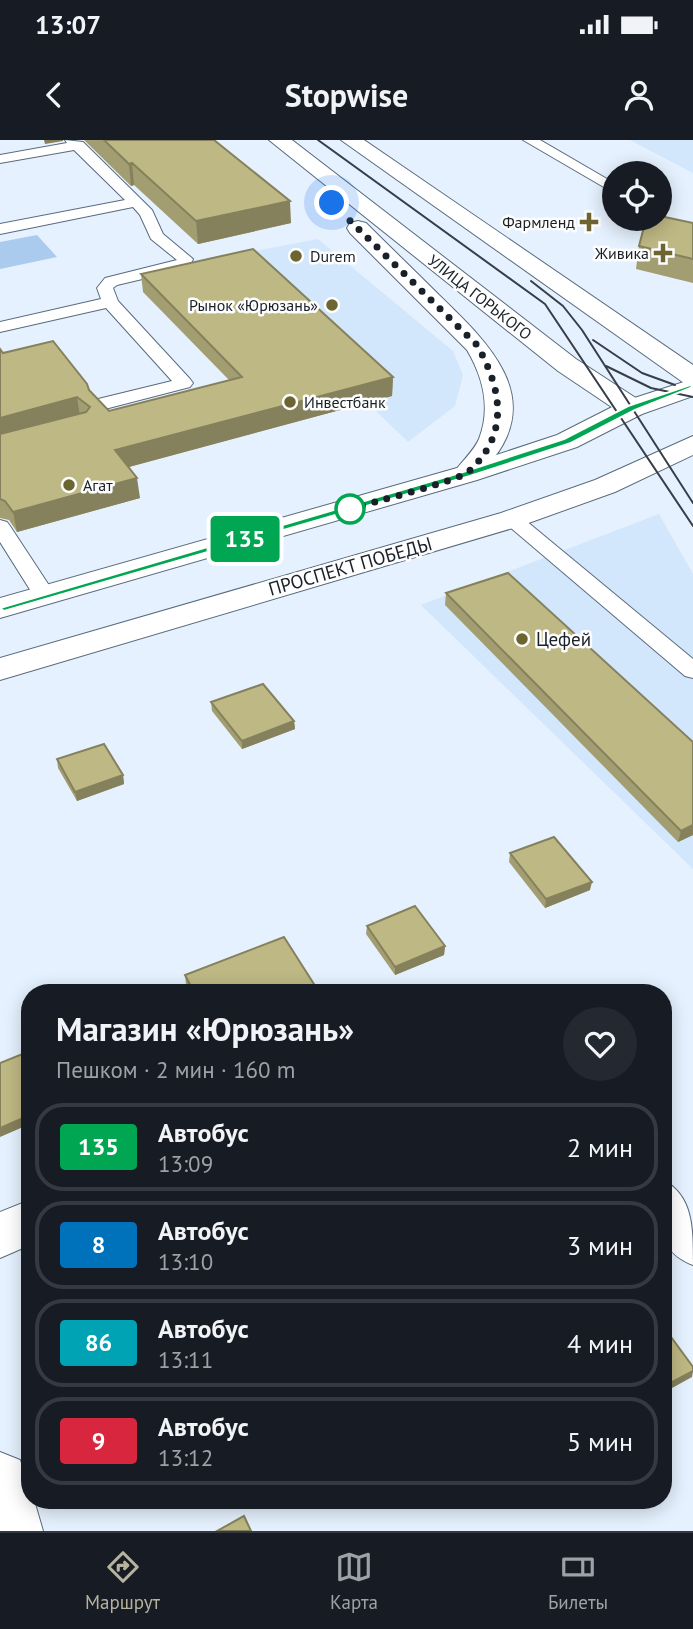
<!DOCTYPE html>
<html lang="ru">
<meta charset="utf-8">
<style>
body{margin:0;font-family:"PT Sans",sans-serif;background:#242831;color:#f1f3f6;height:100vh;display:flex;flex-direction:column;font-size:26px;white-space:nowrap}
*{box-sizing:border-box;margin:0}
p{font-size:23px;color:#9ea1a6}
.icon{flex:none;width:38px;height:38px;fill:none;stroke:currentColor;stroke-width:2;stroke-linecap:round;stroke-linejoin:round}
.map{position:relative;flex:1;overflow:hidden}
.drawer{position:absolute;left:21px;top:844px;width:651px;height:525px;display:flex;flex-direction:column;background:#171b24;border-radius:28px;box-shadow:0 4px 18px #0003}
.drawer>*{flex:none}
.badge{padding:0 14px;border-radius:5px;font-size:24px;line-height:46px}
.tools{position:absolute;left:602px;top:21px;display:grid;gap:14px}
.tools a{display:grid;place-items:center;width:70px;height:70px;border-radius:50%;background:#171b24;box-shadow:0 4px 18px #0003;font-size:35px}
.you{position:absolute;width:35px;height:35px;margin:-18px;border:5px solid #fff;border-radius:50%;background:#1a73e8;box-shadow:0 0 0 10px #1a73e833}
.map>.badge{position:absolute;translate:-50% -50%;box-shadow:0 0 0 4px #fff}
.round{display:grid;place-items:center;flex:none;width:74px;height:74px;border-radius:37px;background:#242831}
.summary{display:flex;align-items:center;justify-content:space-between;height:119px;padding:0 35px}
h1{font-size:33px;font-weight:800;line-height:52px}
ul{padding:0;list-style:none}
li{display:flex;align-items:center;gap:21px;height:88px;margin:0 14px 10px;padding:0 21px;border:4px solid #363941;border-radius:28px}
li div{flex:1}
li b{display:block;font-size:26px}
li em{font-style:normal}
li .badge{min-width:77px;font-weight:700;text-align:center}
.status{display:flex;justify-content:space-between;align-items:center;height:49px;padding:0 35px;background:#171b24;direction:ltr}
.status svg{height:19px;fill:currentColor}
header{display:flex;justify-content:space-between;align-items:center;height:91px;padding:0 35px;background:#171b24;font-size:32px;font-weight:800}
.dock{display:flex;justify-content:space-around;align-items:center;height:98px;border-top:2px solid #363941;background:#171b24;font-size:19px;color:#9ea1a6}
.dock a{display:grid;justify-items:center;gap:4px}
.dock .current{color:#b5b39e}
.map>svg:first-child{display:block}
.built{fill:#d2e6fc}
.green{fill:#aacbed}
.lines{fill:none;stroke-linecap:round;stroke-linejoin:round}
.service-casing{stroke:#596b7d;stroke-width:2}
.minor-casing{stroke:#596b7d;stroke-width:2}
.secondary-casing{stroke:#596b7d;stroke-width:2}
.primary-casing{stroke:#596b7d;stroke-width:2}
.service{fill:#fff;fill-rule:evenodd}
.minor{fill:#fff;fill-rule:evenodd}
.secondary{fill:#fff;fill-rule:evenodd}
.primary{fill:#fff;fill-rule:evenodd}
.tram{stroke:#363e47;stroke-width:2}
.wall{fill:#a39e72}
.shaded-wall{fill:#85815c}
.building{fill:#beb884;stroke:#85815c;stroke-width:2}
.line{fill:#00a651;stroke:#fff;stroke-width:2}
.walk{stroke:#192028;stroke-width:7;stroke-dasharray:0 12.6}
.poi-dot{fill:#6c6532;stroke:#fdfdfd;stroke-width:2.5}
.stop-dot{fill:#fff;stroke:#00a651;stroke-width:3.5}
.labels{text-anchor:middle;stroke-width:5;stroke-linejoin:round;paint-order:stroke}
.far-poi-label{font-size:16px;fill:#192028;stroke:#fdfdfd;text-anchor:end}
.far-street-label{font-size:16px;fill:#192028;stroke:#fdfdfd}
.street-label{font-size:19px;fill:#192028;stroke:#fdfdfd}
.poi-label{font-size:19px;fill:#192028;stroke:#fdfdfd;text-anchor:start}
</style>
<div class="status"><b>13:07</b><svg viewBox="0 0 49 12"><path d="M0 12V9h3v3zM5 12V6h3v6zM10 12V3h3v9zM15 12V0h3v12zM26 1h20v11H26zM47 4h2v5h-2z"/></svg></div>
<header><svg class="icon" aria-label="back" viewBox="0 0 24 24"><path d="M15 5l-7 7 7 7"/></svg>Stopwise<svg class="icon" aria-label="person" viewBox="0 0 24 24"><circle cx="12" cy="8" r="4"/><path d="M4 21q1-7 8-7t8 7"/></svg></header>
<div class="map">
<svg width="693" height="1391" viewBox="0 0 693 1391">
<rect width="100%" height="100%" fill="#e5f1fe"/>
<g class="built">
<polygon points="630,0 693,0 693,33"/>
<polygon points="318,99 453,211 463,235 455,266 408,302 218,118"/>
<polygon points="659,374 693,434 693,729 421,465"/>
</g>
<polygon class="green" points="37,95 57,117 0,129 0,102"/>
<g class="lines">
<g class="service-casing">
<g id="service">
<polygon points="65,0 83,2 152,70 163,94 193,119 189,128 117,145 113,148 118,161 190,239 193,243 190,247 101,270 94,268 92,264 94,260 172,241 106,168 0,192 0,182 101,159 97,148 105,138 177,120 151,99 140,75 133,67 0,94 0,84 125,60 74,10 0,23 0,15 67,3"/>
<polygon points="523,0 540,0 614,43 614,53"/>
<polygon points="512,373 519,375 693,519 693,538 685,536 505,383 502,379 505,375"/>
<polygon points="0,380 7,382 10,386 56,456 53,461 37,461 34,456 0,402"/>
</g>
</g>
<g class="minor-casing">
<g id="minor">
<path d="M663,1040C693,1056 693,1087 693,1125C652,1109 663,1078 663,1040Z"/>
<polygon points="30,1060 30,1105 0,1118 0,1072"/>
<polygon points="0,1312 20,1320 30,1347 30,1360 34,1360 43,1391 0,1391"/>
</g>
</g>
<g class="secondary-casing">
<g id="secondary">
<polygon points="269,0 292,0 576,219 642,262 646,268 642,274 632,276 622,274 558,231"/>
<polygon points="341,0 364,0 693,225 693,245 684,243"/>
<path d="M358,81L366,83C390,107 415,131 439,155C484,199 544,253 494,318C482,333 477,345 457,340L453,334C460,323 474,311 479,299C491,268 483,237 467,210L350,93L347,88L350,83Z"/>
</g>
</g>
<g class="primary-casing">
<g id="primary">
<polygon points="693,239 693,256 642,274 577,307 477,340 0,478 0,458 457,328 557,295 622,262"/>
<polygon points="693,296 693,315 615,352 523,385 0,540 0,518 501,373 595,340"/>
</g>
</g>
<use href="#service" class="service"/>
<use href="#minor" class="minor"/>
<use href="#secondary" class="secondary"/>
<use href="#primary" class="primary"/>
<g class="tram">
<polyline points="318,0 545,164 693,386"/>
<polyline points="531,141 563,166 582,190 693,363"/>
<polyline points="593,200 642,233 675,245"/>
<polyline points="606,226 651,248 693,257"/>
</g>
</g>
<g class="wall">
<polygon points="84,0 214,0 291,83 198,104 134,45 131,46"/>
<polygon points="693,83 693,143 636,129 639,106"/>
<polygon points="141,134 393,237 392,256 128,327 140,358 17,392 9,380 0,378 0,209 3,213 89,250 109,271 229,240 143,152"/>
<polygon points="446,453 693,695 678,702 445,465"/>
<polygon points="211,562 294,581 295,589 242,609 212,571"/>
<polygon points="57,619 123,635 124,644 77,661 58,628"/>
<polygon points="510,713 590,750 545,768 509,722"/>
<polygon points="367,786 445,806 444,815 395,835 366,794"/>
<polygon points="185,835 319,852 191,852 186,844"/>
</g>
<g class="shaded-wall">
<polygon points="44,0 63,0 63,1 45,4"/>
<polygon points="132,23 134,45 131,46 129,24"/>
<polygon points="290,61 291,83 198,104 196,81"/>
<polygon points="393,237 392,256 118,330 115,310"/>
<polygon points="77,257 80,276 0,298 0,278"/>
<polygon points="137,338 140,358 17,392 13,372"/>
<polygon points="294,581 295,589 242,609 242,601"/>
<polygon points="123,635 124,644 77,661 75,652"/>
<polygon points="693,685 693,695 678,702 681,691"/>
<polygon points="592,742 590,750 545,768 546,759"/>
<polygon points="445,806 444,815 395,835 395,827"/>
<polygon points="30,975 30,984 0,997 0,988"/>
<polygon points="693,1231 692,1237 663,1253 663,1247"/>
</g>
<g class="building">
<polygon points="104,0 214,0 290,61 196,81 132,23 129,24"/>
<polygon points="660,76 693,83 693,119 639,106 646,79 660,79"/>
<polygon points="253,109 393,237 115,310 137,338 13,372 5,361 0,359 0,294 86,272 90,267 77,257 0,278 0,209 3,213 53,201 87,244 89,250 109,271 242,237 141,134"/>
<polygon points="508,433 693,602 693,685 681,691 446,453"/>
<polygon points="263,544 294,581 242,601 211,562"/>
<polygon points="104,604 123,635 75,652 57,619"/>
<polygon points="554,697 592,742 546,759 510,713"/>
<polygon points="415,766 445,806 395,827 367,786"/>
<polygon points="284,797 319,852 194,852 185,835"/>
<polygon points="30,911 30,975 0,988 0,923"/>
<polygon points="663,1186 693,1227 693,1231 663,1247"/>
<polygon points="244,1376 251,1391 217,1391"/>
</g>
<polygon class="line" points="690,245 693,247 635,270 571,303 470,336 4,471 0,468 463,332 564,299 628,266"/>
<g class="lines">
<path class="walk" d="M332,63L477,205C502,249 510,295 468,332C458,341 369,363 350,369"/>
</g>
<g class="poi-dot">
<path d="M585.5 71.5h7v7h7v7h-7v7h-7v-7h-7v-7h7z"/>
<path d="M659.5 102.5h7v7h7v7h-7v7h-7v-7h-7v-7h7z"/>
<circle cx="296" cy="116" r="7"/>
<circle cx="332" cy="165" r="7"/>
<circle cx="290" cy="262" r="7"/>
<circle cx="69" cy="345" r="7"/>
<circle cx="522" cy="499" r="7"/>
</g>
<circle class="stop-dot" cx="350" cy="369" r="14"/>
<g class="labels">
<g class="far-poi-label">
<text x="575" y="88">Фармленд</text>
<text x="649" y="119">Живика</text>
<text x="310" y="122" text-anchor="start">Durem</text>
<text x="318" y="171">Рынок «Юрюзань»</text>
<text x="304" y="268" text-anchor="start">Инвестбанк</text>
<text x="83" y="351" text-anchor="start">Агат</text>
</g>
<g class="far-street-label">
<text transform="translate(480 157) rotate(38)" y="6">УЛИЦА ГОРЬКОГО</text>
</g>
<g class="street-label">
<text transform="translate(350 426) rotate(-16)" y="7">ПРОСПЕКТ ПОБЕДЫ</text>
</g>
<g class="poi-label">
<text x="536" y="506">Цефей</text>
</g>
</g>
</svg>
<div class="tools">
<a><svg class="icon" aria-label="locate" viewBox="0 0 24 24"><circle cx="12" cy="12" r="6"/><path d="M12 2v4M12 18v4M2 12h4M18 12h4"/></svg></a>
</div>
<div class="you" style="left:332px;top:63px"></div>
<b class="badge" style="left:245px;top:399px;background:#00a651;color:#fff">135</b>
<section class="drawer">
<div class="summary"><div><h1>Магазин «Юрюзань»</h1><p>Пешком · 2 мин · 160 m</p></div><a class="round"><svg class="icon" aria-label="heart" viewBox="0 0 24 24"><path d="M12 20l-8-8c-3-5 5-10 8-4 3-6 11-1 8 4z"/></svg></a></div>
<ul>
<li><span class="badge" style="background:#00a651;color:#fff">135</span><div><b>Автобус</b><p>13:09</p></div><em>2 мин</em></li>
<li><span class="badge" style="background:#0072bc;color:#fff">8</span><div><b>Автобус</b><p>13:10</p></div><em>3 мин</em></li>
<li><span class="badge" style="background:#00a3b4;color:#fff">86</span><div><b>Автобус</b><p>13:11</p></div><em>4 мин</em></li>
<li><span class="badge" style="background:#d7263d;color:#fff">9</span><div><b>Автобус</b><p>13:12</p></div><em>5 мин</em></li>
</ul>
</section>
</div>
<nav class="dock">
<a class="current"><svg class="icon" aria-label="directions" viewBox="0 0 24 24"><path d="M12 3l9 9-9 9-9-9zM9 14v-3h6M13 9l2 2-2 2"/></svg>Маршрут</a>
<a><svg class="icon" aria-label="map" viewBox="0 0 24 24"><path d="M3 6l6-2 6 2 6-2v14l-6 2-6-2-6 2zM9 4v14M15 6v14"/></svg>Карта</a>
<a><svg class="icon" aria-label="tickets" viewBox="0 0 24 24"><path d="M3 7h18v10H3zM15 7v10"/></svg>Билеты</a>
</nav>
